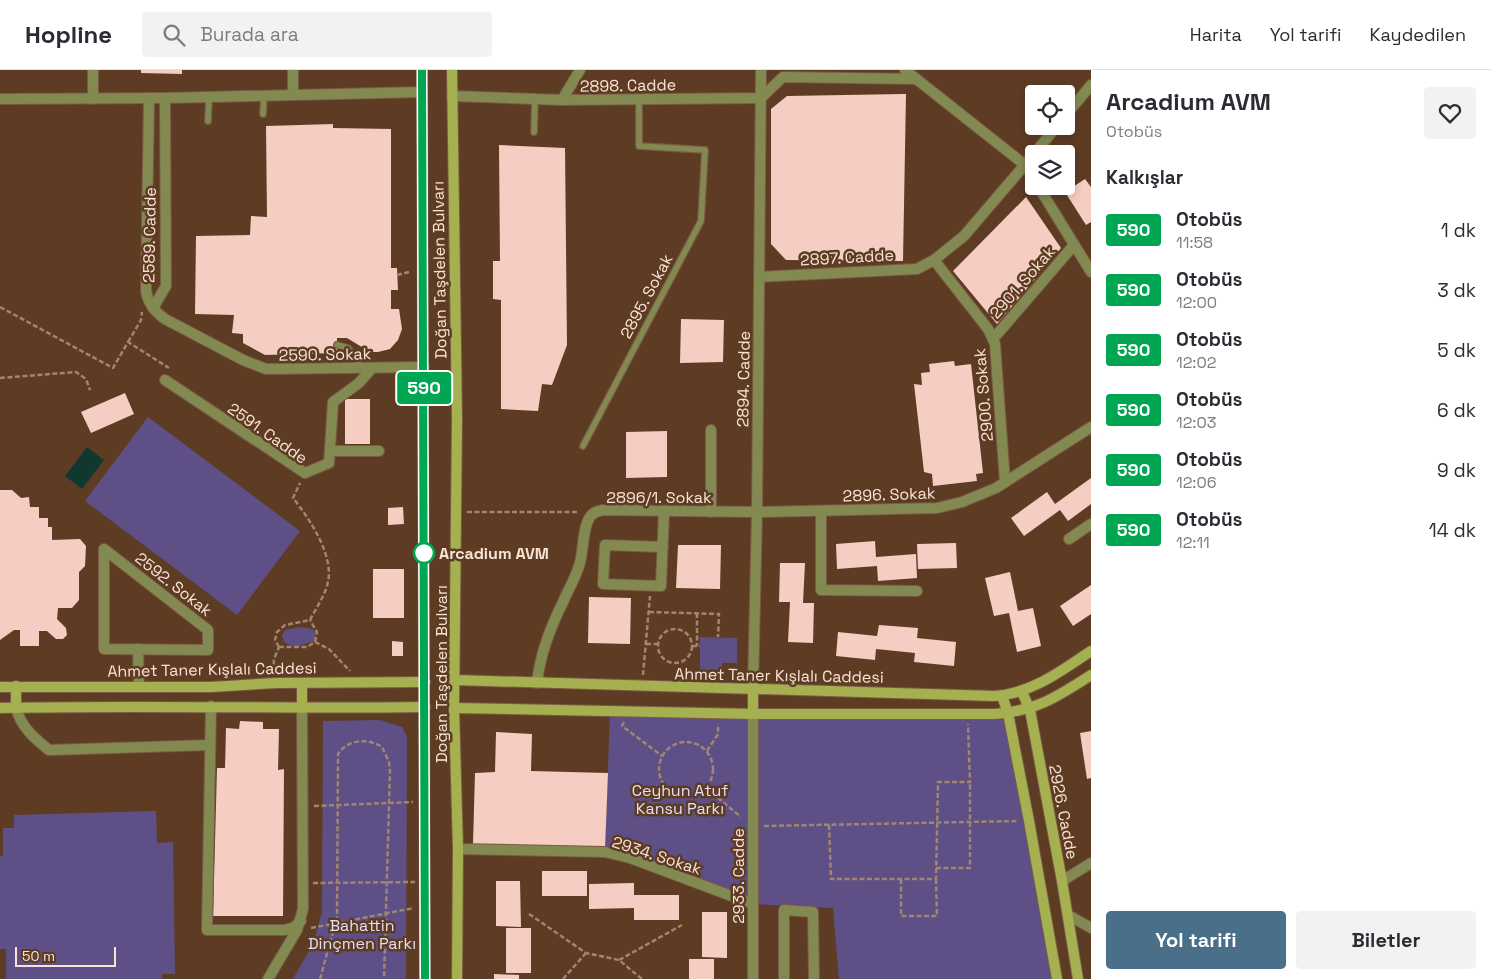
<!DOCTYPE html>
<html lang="tr">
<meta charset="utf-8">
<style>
body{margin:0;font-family:"Space Grotesk",sans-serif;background:#f2f2f3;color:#2b2b33;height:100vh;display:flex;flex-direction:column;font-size:19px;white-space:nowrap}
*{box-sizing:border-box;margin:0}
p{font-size:16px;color:#7c7c81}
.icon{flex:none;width:28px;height:28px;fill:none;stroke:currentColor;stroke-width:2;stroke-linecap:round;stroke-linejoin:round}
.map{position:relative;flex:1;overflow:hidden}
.side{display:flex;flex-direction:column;background:#fff;width:400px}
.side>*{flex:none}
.badge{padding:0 10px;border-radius:4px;font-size:18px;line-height:32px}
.tools{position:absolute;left:1025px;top:15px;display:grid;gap:10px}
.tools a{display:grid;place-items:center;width:50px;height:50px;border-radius:5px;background:#fff;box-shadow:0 2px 8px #0003;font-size:25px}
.scale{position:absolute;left:15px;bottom:12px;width:101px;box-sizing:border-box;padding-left:5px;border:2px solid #f9e3d5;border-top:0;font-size:14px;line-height:18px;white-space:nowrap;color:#f9e3d5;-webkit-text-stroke:4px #5e3c24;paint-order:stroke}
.map>.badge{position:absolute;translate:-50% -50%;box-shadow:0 0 0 2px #fff}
h2{padding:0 15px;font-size:19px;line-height:45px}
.round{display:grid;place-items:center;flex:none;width:52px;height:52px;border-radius:5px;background:#f2f2f3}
.headline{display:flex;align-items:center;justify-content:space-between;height:85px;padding:0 15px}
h1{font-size:24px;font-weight:700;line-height:38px}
.cta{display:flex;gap:10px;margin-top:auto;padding:10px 15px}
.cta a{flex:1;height:58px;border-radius:5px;background:#496f89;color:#fff;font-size:20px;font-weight:700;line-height:58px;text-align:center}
.cta a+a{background:#f2f2f3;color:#2b2b33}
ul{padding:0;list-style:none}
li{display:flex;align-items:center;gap:15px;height:60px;padding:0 15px}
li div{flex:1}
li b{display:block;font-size:19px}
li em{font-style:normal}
li .badge{min-width:55px;font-weight:700;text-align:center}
header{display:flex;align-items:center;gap:30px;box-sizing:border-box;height:70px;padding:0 25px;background:#fff;border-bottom:1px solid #e1e1e2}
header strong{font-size:24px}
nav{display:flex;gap:28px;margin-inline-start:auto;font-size:18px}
.search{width:350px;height:45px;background:#f2f2f3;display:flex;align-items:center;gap:12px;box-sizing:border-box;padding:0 18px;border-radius:5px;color:#7c7c81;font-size:19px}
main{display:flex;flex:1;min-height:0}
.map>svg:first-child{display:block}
.green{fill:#5e5086}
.water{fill:#11382f}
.building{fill:#f5cdc3}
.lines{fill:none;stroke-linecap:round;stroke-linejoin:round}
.lane-casing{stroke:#7a5a44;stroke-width:8}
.street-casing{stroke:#7a5a44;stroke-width:12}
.secondary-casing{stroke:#7a5a44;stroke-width:12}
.path{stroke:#a18571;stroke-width:2.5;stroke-dasharray:5 2.5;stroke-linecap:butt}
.lane{stroke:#838a51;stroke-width:5.5}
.street{stroke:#838a51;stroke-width:10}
.secondary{stroke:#a5b051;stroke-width:10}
.line-casing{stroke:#fff;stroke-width:11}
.line{stroke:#00a651;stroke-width:8}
.stop-dot{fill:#fff;stroke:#00a651;stroke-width:2.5}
.labels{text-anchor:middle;stroke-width:5;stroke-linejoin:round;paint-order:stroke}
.street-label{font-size:16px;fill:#f9e3d5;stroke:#5e3c24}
.stop-label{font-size:16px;font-weight:bold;fill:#f9e3d5;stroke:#5e3c24;text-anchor:start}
.park-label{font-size:16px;fill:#e3def4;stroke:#5e3c24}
</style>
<header>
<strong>Hopline</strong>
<div class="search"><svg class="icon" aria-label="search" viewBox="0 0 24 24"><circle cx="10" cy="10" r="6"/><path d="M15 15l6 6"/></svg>Burada ara</div>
<nav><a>Harita</a><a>Yol tarifi</a><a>Kaydedilen</a></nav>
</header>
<main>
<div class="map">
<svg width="1091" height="909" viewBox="0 0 1091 909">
<rect width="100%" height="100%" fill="#5e3c24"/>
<g class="green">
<polygon points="148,347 300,461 237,545 85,431"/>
<polygon points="300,557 312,559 316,563 314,571 296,577 285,573 282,566 285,560"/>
<polygon points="700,567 737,568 737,593 722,593 722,600 700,600"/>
<polygon points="610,641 1008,643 1057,909 839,909 833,838 753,834 605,782"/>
<polygon points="380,650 402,657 407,667 406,909 293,909 314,872 322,842 323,651"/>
<polygon points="156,741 157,773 173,772 175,904 162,904 162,909 6,909 6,879 0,879 0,786 3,786 3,758 14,758 14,745"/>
</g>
<polygon class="water" points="87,377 104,390 82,419 65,406"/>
<g class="building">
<polygon points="141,0 182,0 182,4 141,3"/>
<polygon points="903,24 906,24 903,191 786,190 771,174 771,39 787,26"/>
<polygon points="333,54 333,58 391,59 391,198 397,198 398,220 391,220 391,239 399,239 402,259 398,270 390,279 378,282 370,282 347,268 337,268 337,283 265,285 243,273 243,264 232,263 234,245 195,244 196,166 250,165 251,146 267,147 266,56"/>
<polygon points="499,75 565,78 567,275 552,315 542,314 538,341 501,339 501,230 493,229 493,191 500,191"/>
<polygon points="1085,109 1091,117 1091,152 1086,155 1065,122"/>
<polygon points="1026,127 1061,178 997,254 953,201"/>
<polygon points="681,249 724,250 723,292 680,293"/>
<polygon points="954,291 955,296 971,294 983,403 976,404 977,411 933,416 932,404 924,402 914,314 922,315 921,303 930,302 929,294"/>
<polygon points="125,323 134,344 91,363 81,342"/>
<rect x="345" y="329" width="25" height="45"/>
<polygon points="667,361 667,407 626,408 626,362"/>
<polygon points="1091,408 1091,434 1068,451 1060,440 1024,466 1011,448 1047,422 1055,434"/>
<polygon points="0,420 12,420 21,428 29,427 30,437 39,437 39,448 48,448 48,457 52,457 52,470 80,469 86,476 85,496 79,502 79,530 72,538 58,538 57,549 66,558 67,565 63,569 56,569 47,561 39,561 39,576 20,576 20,560 14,560 0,570"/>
<polygon points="403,437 404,454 388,455 388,438"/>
<polygon points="875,471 876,487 916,484 917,508 878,511 877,496 837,499 836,474"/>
<polygon points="956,473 957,498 918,499 917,474"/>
<polygon points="678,475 721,475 720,519 676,518"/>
<polygon points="780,493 805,493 803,533 814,533 813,573 788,572 790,532 779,532"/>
<rect x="373" y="499" width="31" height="49"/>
<polygon points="1010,502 1018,541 1033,538 1041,576 1017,582 1009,543 994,546 985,508"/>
<polygon points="1091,515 1091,544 1073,556 1060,536"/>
<polygon points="589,527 631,528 630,574 588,573"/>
<polygon points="879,555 918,558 917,568 956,572 954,596 914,592 915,583 876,579 875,590 836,586 838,562 877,566"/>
<polygon points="392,571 403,572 403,586 392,586"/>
<polygon points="240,651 263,652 263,659 279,659 278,700 284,699 283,846 213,846 217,698 225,698 226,658 239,659"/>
<polygon points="1091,661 1091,708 1087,709 1080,663"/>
<polygon points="496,662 532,664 531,701 608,703 605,780 580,776 473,774 475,703 495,702"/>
<rect x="542" y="801" width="45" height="25"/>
<polygon points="496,811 520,811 521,857 496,856"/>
<polygon points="634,813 634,825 679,825 679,850 634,850 634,833 634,838 589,839 589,814"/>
<polygon points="702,842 727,842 727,888 702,887"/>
<rect x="506" y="858" width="25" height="45"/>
<rect x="689" y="889" width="25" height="20"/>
<polygon points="494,904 519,905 519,909 494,909"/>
</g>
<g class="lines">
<g class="lane-casing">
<g id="lane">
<polyline points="263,44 264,26"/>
<polyline points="208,51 209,27"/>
<polyline points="534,62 535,29"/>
<polyline points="337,275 348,278 362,298"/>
<polyline points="583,376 701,151 705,80 639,76 639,29"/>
</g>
</g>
<g class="street-casing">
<g id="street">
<polyline points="93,0 93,29"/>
<polyline points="905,0 1025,95 1034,109"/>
<polyline points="293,25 293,0"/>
<polyline points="452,26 562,30 761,28 783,7 916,9"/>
<path d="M149,28L146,221C148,234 155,242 165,249L243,290L266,299L424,297"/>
<polyline points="0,29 165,28 422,22"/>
<polyline points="562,30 580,0"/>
<polyline points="1066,45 1091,15"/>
<polyline points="1034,84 1057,56"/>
<polyline points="1038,116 1091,202"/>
<polyline points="759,207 917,199 934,190"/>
<polyline points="153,238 166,216 165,28"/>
<polyline points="993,269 1074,175"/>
<polyline points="165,310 305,403 329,393 333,332 359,313 372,298"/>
<polyline points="330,381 379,381"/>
<polyline points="1005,412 995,274 988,259 934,190 964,166 1034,84"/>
<polyline points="711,442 711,360"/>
<polyline points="821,442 821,520 917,521"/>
<polyline points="1069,469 1091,454"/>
<polyline points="663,477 605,475 603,514 661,516 664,442"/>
<polygon points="104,479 208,560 208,580 104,579"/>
<polyline points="138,579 139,615"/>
<path d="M537,613C540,584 550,558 563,532C568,520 575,509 579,496C584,482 582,458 590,447C593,442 598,441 603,440L757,442L937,438L962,432L996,418L1091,357"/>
<polyline points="753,618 757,442 761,0"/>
<polyline points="211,636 207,860 284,860 293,858 301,851"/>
<path d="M16,638C21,657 34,668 49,680L210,675"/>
<polyline points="753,644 753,909"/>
<polyline points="458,779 605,782 630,788 753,834"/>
<polyline points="1062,811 1091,793"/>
<polyline points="1068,845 1091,858"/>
<polyline points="268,909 297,860 303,839 302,638"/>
<polyline points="784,909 784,840 813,842 814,909"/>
</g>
</g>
<g class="secondary-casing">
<g id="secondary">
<polyline points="422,0 425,909"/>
<polyline points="452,0 457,349 454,638 458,779 457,909"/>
<path d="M455,610L994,626C1031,624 1061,601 1091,581"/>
<polyline points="16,616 16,638"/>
<polyline points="0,617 211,617 276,613 425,612"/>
<polyline points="753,618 753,644"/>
<polyline points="1022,622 1030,640 1062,811 1078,909"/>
<polyline points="1002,626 1008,643 1029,751 1057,909"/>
<path d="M0,638C142,635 283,639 425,637"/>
<polyline points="302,638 302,613"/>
<path d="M454,638L753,644H995C1036,641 1057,627 1091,605"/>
</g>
</g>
<g class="path">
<polyline points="434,200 441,200"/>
<polyline points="397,205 409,202"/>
<polyline points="0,237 113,298 128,272 169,298"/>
<polyline points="128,272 141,250 142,242"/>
<polyline points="0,308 76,302 86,309 90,320"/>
<polyline points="467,442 579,442"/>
<polyline points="649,542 719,544 718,567"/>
<polyline points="697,543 697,576"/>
<circle cx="675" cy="576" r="17"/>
<polyline points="315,572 329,579 350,601"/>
<polyline points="646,574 657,574"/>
<polyline points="692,576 700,576"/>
<path d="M279,577L275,570L277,562L285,555L310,550C316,538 325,526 328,512C334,485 309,448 293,428L300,413"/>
<polyline points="279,577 307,577 315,572 317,562 310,550"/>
<polyline points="273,602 274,589 279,577"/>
<polyline points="643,605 650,526"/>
<polyline points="624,652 622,656 662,686"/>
<circle cx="686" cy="699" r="27"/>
<polyline points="707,681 718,664 718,654"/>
<polyline points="706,718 741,747"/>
<polyline points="314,736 413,732"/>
<polyline points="829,755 831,809 936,809 938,712 970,712 968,654"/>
<polyline points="764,756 1018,751"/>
<polyline points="936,798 970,798 970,712"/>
<polyline points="901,809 901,846 937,846 936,809"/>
<polyline points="313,813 415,812"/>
<polyline points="529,844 586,883 619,890 642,909"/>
<polyline points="311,858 414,838"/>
<polyline points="619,890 682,855"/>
<path d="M320,909L337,847L338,684C348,669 368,668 382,677L389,692L390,701L384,909"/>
<polyline points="563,909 586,883"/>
</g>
<use href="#lane" class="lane"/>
<use href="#street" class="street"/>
<use href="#secondary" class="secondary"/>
</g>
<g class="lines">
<g class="line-casing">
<polyline id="line" points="422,0 425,909"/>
</g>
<use href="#line" class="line"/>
</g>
<circle class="stop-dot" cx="424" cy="483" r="10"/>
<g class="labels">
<g class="street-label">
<text transform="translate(628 15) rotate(-1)" y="6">2898. Cadde</text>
<text transform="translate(149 165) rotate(-89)" y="6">2589. Cadde</text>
<text transform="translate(847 187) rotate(-3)" y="6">2897. Cadde</text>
<text transform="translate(439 200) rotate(-91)" y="6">Doğan Taşdelen Bulvarı</text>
<text transform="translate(1022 212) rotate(-49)" y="6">2901. Sokak</text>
<text transform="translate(646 226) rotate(-62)" y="6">2895. Sokak</text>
<text transform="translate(325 284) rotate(-1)" y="6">2590. Sokak</text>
<text transform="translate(743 309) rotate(-89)" y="6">2894. Cadde</text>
<text transform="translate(983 325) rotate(-95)" y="6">2900. Sokak</text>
<text transform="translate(268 363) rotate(35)" y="6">2591. Cadde</text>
<text transform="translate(889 424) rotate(-2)" y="6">2896. Sokak</text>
<text x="659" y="433">2896/1. Sokak</text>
<text transform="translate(174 514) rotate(38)" y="6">2592. Sokak</text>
<text transform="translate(212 599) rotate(-1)" y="6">Ahmet Taner Kışlalı Caddesi</text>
<text transform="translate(441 604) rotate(-90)" y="6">Doğan Taşdelen Bulvarı</text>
<text transform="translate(779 605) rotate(1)" y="6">Ahmet Taner Kışlalı Caddesi</text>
<text transform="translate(1064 742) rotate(79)" y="6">2926. Cadde</text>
<text transform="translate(657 785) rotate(18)" y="6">2934. Sokak</text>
<text transform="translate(738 806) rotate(-90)" y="6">2933. Cadde</text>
</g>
<g class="stop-label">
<text x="439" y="489">Arcadium AVM</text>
</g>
<g class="park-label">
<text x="680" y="726">Ceyhun Atuf<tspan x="680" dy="18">Kansu Parkı</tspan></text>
<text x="362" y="861">Bahattin<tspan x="362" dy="18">Dinçmen Parkı</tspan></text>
</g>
</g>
</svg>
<div class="tools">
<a><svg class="icon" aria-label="locate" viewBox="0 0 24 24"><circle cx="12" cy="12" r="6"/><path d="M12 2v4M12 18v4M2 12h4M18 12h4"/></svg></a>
<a><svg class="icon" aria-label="layers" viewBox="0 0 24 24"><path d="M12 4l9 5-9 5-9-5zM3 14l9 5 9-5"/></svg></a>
</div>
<div class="scale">50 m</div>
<b class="badge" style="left:424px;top:318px;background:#00a651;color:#fff">590</b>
</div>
<section class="side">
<div class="headline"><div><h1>Arcadium AVM</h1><p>Otobüs</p></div><a class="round"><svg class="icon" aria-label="heart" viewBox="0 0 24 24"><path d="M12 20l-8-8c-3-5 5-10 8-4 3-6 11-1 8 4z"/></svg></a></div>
<h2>Kalkışlar</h2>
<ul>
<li><span class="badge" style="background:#00a651;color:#fff">590</span><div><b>Otobüs</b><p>11:58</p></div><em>1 dk</em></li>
<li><span class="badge" style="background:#00a651;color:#fff">590</span><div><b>Otobüs</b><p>12:00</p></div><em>3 dk</em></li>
<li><span class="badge" style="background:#00a651;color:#fff">590</span><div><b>Otobüs</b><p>12:02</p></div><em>5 dk</em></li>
<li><span class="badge" style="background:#00a651;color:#fff">590</span><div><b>Otobüs</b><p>12:03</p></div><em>6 dk</em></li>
<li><span class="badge" style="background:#00a651;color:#fff">590</span><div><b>Otobüs</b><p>12:06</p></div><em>9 dk</em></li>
<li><span class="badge" style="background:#00a651;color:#fff">590</span><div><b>Otobüs</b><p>12:11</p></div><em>14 dk</em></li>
</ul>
<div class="cta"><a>Yol tarifi</a><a>Biletler</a></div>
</section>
</main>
